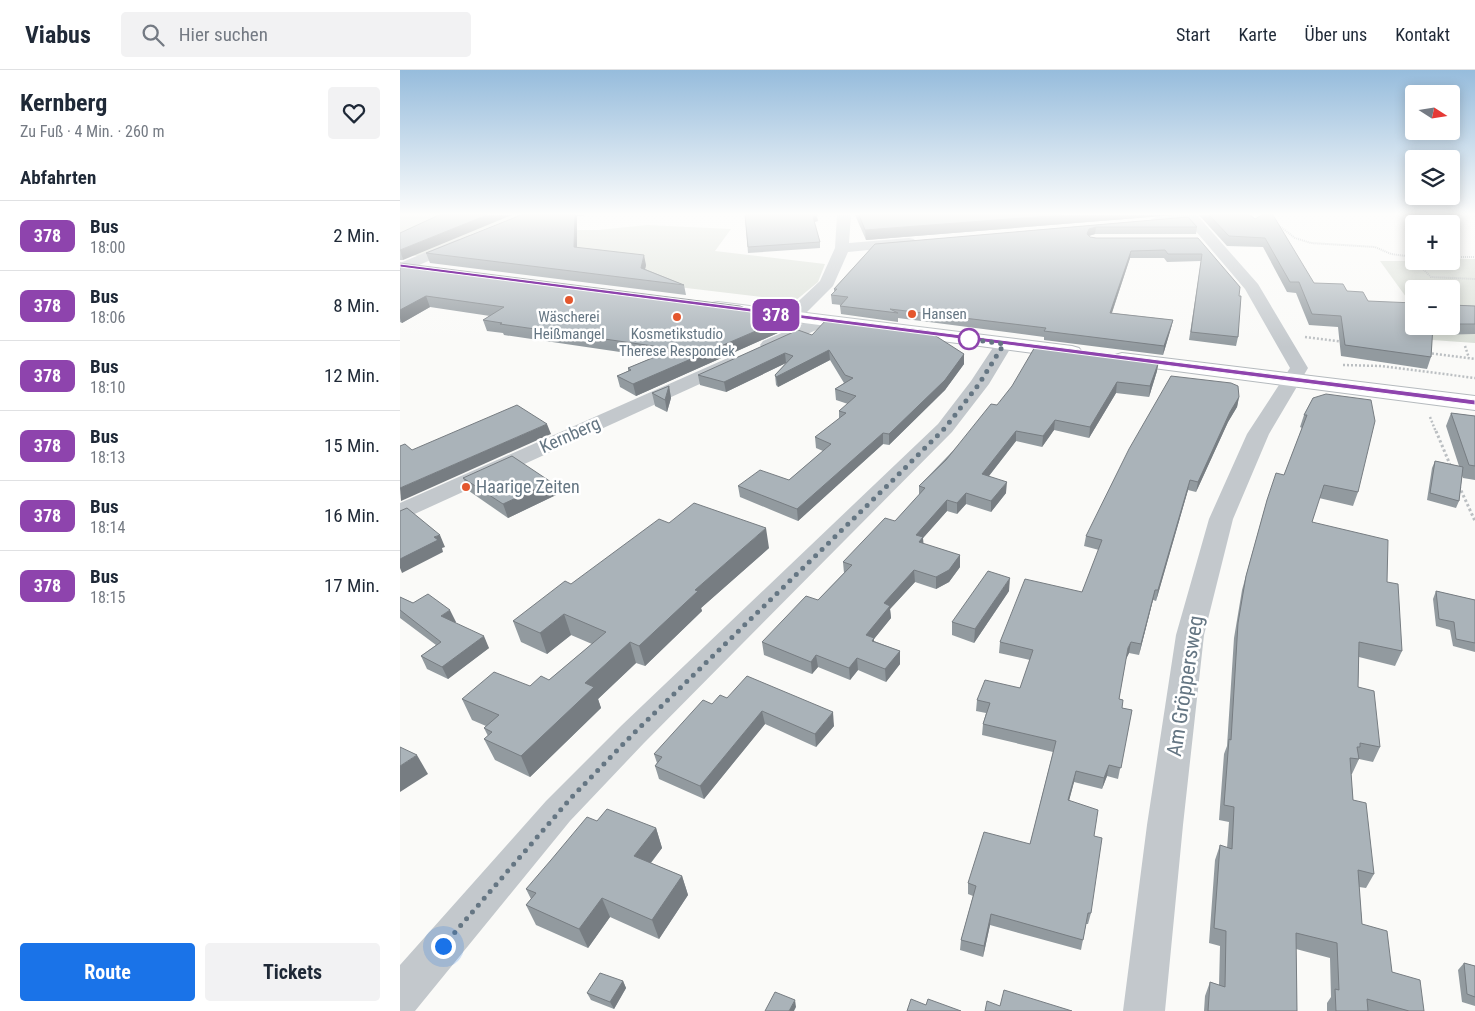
<!DOCTYPE html>
<html lang="de">
<meta charset="utf-8">
<style>
body{margin:0;font-family:"Roboto Condensed",sans-serif;background:#f2f2f3;color:#1f2937;height:100vh;display:flex;flex-direction:column;font-size:19px;white-space:nowrap}
*{box-sizing:border-box;margin:0}
p{font-size:16px;color:#747a83}
.icon{flex:none;width:28px;height:28px;fill:none;stroke:currentColor;stroke-width:2;stroke-linecap:round;stroke-linejoin:round}
.map{position:relative;flex:1;overflow:hidden}
.drawer{display:flex;flex-direction:column;background:#fff;width:400px}
.drawer>*{flex:none}
.badge{padding:0 10px;border-radius:8px;font-size:18px;line-height:32px}
.needle{width:32px;rotate:102deg}
.tools{position:absolute;left:1005px;top:15px;display:grid;gap:10px}
.tools a{display:grid;place-items:center;width:55px;height:55px;border-radius:5px;background:#fff;box-shadow:0 2px 12px #0003;font-size:25px}
.you{position:absolute;width:25px;height:25px;margin:-12px;border:4px solid #fff;border-radius:50%;background:#1a73e8;box-shadow:0 0 0 8px #1a73e833}
.map>.badge{position:absolute;translate:-50% -50%;box-shadow:0 0 0 2px #fff}
h2{padding:0 20px;font-size:19px;line-height:45px}
.round{display:grid;place-items:center;flex:none;width:52px;height:52px;border-radius:5px;background:#f2f2f3}
.summary{display:flex;align-items:center;justify-content:space-between;height:85px;padding:0 20px}
h1{font-size:24px;font-weight:700;line-height:38px}
.primary-button{display:flex;gap:10px;margin-top:auto;padding:10px 20px}
.primary-button a{flex:1;height:58px;border-radius:5px;background:#1a73e8;color:#fff;font-size:20px;font-weight:700;line-height:58px;text-align:center}
.primary-button a+a{background:#f2f2f3;color:#1f2937}
ul{padding:0;list-style:none}
li{display:flex;align-items:center;gap:15px;height:70px;padding:0 20px;border-top:1px solid #e0e1e3}
li div{flex:1}
li b{display:block;font-size:19px}
li em{font-style:normal}
li .badge{min-width:55px;font-weight:700;text-align:center}
header{display:flex;align-items:center;gap:30px;box-sizing:border-box;height:70px;padding:0 25px;background:#fff;border-bottom:1px solid #e0e1e3}
header strong{font-size:24px}
nav{display:flex;gap:28px;margin-inline-start:auto;font-size:18px}
.search{width:350px;height:45px;background:#f2f2f3;display:flex;align-items:center;gap:12px;box-sizing:border-box;padding:0 18px;border-radius:5px;color:#747a83;font-size:19px}
main{display:flex;flex:1;min-height:0}
.map>svg:first-child{display:block}
.green{fill:#dadfd7}
.lines{fill:none;stroke-linecap:round;stroke-linejoin:round}
.major-casing{stroke:#b5babe;stroke-width:2}
.path-far2{stroke:#bbbfc2;stroke-width:2;stroke-dasharray:1 1;stroke-linecap:butt}
.path-far1{stroke:#bbbfc2;stroke-width:2.5;stroke-dasharray:2 2;stroke-linecap:butt}
.path{stroke:#bbbfc2;stroke-width:3;stroke-dasharray:2.5 2.5;stroke-linecap:butt}
.minor{fill:#c3c8cc;fill-rule:evenodd}
.major{fill:#fff;fill-rule:evenodd}
.wall{fill:#929a9f}
.shaded-wall{fill:#777d82}
.building{fill:#aab3b9;stroke:#777d82}
.line{fill:#8e44ad;stroke:#fff}
.walk{stroke:#657683;stroke-width:5;stroke-dasharray:0 9}
.poi-dot{fill:#e4572e;stroke:#fff;stroke-width:2}
.stop-dot{fill:#fff;stroke:#8e44ad;stroke-width:2.5}
.labels{text-anchor:middle;stroke-width:5;stroke-linejoin:round;paint-order:stroke}
.far-poi-label{font-size:15px;fill:#657683;stroke:#fff}
.street-label{font-size:18px;fill:#657683;stroke:#fff}
.poi-label{font-size:18px;fill:#657683;stroke:#fff;text-anchor:start}
.near-street-label{font-size:21px;fill:#657683;stroke:#fff}
</style>
<header>
<strong>Viabus</strong>
<div class="search"><svg class="icon" aria-label="search" viewBox="0 0 24 24"><circle cx="10" cy="10" r="6"/><path d="M15 15l6 6"/></svg>Hier suchen</div>
<nav><a>Start</a><a>Karte</a><a>Über uns</a><a>Kontakt</a></nav>
</header>
<main>
<section class="drawer">
<div class="summary"><div><h1>Kernberg</h1><p>Zu Fuß · 4 Min. · 260 m</p></div><a class="round"><svg class="icon" aria-label="heart" viewBox="0 0 24 24"><path d="M12 20l-8-8c-3-5 5-10 8-4 3-6 11-1 8 4z"/></svg></a></div>
<h2>Abfahrten</h2>
<ul>
<li><span class="badge" style="background:#8e44ad;color:#fff">378</span><div><b>Bus</b><p>18:00</p></div><em>2 Min.</em></li>
<li><span class="badge" style="background:#8e44ad;color:#fff">378</span><div><b>Bus</b><p>18:06</p></div><em>8 Min.</em></li>
<li><span class="badge" style="background:#8e44ad;color:#fff">378</span><div><b>Bus</b><p>18:10</p></div><em>12 Min.</em></li>
<li><span class="badge" style="background:#8e44ad;color:#fff">378</span><div><b>Bus</b><p>18:13</p></div><em>15 Min.</em></li>
<li><span class="badge" style="background:#8e44ad;color:#fff">378</span><div><b>Bus</b><p>18:14</p></div><em>16 Min.</em></li>
<li><span class="badge" style="background:#8e44ad;color:#fff">378</span><div><b>Bus</b><p>18:15</p></div><em>17 Min.</em></li>
</ul>
<div class="primary-button"><a>Route</a><a>Tickets</a></div>
</section>
<div class="map">
<svg width="1075" height="941" viewBox="0 0 1075 941">
<rect width="100%" height="100%" fill="#fafaf8"/>
<g class="green">
<polygon points="0,145 120,145 69,165 87,167 125,160 198,160 247,155 331,159 315,181 425,194 418,212 395,231 0,184"/>
<polygon points="1051,189 1075,189 1075,273 1032,270 1024,256 1051,256 1051,219 1014,219 1014,238 980,191 1051,191"/>
</g>
<g class="lines">
<g class="major-casing">
<g id="major">
<polygon points="318,232 672,276 679,278 682,282 679,286 672,288 312,241 309,237 312,233"/>
<polygon points="722,283 1075,326 1075,340 715,293 712,289 715,285"/>
</g>
</g>
<g class="path-far2">
<polyline points="877,154 895,168 911,173 975,177 991,184 1014,187"/>
<polyline points="1051,187 1075,187"/>
<polyline points="1015,191 1031,207 1075,209"/>
</g>
<g class="path-far1">
<polyline points="905,267 944,272"/>
<polyline points="1065,276 1069,288"/>
<polyline points="1028,283 1075,289"/>
<polyline points="943,295 981,296 1075,308"/>
<polyline points="1030,347 1036,362"/>
</g>
<g class="path">
<polyline points="1036,361 1051,397"/>
<polyline points="1059,416 1075,451"/>
</g>
<g class="minor">
<polygon points="437,145 451,145 449,173 509,168 514,169 516,172 514,175 509,176 448,182 433,216 398,251 386,251 383,247 386,243 420,211 435,178"/>
<polygon points="780,145 797,145 858,214 908,298 869,364 833,449 804,565 783,755 765,941 723,941 747,755 776,565 809,449 847,364 890,298 845,219 788,152 756,155 749,151 756,147"/>
<polygon points="58,169 63,170 65,173 63,176 10,199 0,199 0,193"/>
<polygon points="421,246 427,247 430,251 427,255 375,279 369,280 363,279 360,275 363,271"/>
<polygon points="604,269 610,270 613,274 589,314 552,362 244,673 170,751 15,941 0,941 0,895 146,731 222,655 538,354 571,311 598,270"/>
<polygon points="330,287 337,289 339,293 337,297 8,447 0,449 0,433"/>
</g>
<use href="#major" class="major"/>
</g>
<g class="wall">
<polygon points="345,145 418,151 414,152 420,172 420,178 348,183"/>
<polygon points="455,145 775,145 466,170"/>
<polygon points="799,145 850,145 914,213 947,221 968,231 1014,256 1051,256 1051,235 1075,236 1075,264 1032,265 1031,287 1027,299 941,286 938,257 909,255 896,223 887,222 863,177 827,176"/>
<polygon points="177,146 177,177 246,195 245,199 284,215 286,225 30,193 26,183"/>
<polygon points="788,147 797,157 796,164 695,164 689,166 690,167 696,168 798,168 839,226 838,267 836,276 789,270 801,191 767,192 764,188 730,188 712,243 773,250 771,258 763,285 644,270 644,267 498,248 498,252 441,244 440,236 441,235 432,234 431,225 434,222 434,219 475,174"/>
<polygon points="0,163 3,190 0,190"/>
<polygon points="0,193 380,262 236,326 220,317 217,306 228,301 228,298 254,287 104,265 103,263 87,261 83,250 90,246 30,237 2,253 0,252"/>
<polygon points="412,265 564,294 545,320 489,375 483,374 398,451 340,427 338,416 389,410 423,381 416,378 415,367 439,349 439,341 448,334 436,330 435,319 444,313 430,290 378,317 376,315 375,305 386,293 326,322 300,315 298,305"/>
<polygon points="757,301 749,327 716,323 689,368 654,360 642,377 616,371 589,406 606,423 591,442 566,434 557,444 547,441 523,468 523,474 560,485 560,497 549,512 536,519 515,512 490,539 491,548 474,569 474,571 500,581 500,594 486,612 458,600 450,610 418,597 412,604 364,585 362,572 418,530 444,503 443,492 495,451 519,425 519,416 597,335"/>
<polygon points="269,316 271,328 267,342 255,336 252,323"/>
<polygon points="839,327 837,337 828,352 796,422 788,420 756,531 753,530 739,585 729,583 726,589 719,629 722,638 732,640 718,709 707,706 702,719 674,712 669,731 694,766 691,843 688,854 686,854 681,880 590,855 583,887 560,880 561,870 573,826 568,824 568,813 630,774 653,682 582,665 583,654 586,643 576,641 577,630 620,618 630,590 599,583 600,572 682,522 699,480 684,476 686,466"/>
<polygon points="913,328 958,422 953,436 919,428 912,452 987,512 1002,581 995,596 959,587 958,617 980,677 973,692 959,689 952,704 951,704 953,730 974,804 966,818 959,817 962,854 992,902 1024,941 927,941 927,933 931,927 930,888 896,879 897,941 804,941 805,926 810,912 819,915 820,876 809,873 815,790 820,775 827,778 829,752 819,750 824,684 827,676 834,568 842,520 867,430 884,405 902,358 900,357 904,345"/>
<polygon points="1051,343 1075,346 1075,410 1063,408 1062,406 1059,431 1056,438 1027,430 1032,398 1035,391 1059,396 1046,356"/>
<polygon points="63,408 151,412 156,425 108,448 69,421"/>
<polygon points="269,453 369,478 301,538 302,541 245,596 236,593 198,629 201,638 130,707 95,690 84,669 88,666 84,658 86,656 72,650 62,629 130,616 149,610 192,574 171,565 147,584 121,572 113,551"/>
<polygon points="609,521 574,573 552,565 552,552"/>
<polygon points="1036,521 1075,530 1075,582 1053,576 1050,560 1036,556 1033,529"/>
<polygon points="0,527 56,552 55,553 89,578 48,609 27,599 21,586 36,575 0,548"/>
<polygon points="327,628 434,656 416,677 365,654 304,729 259,709 255,696 257,693 254,684"/>
<polygon points="197,751 256,758 262,778 251,793 282,806 288,825 259,869 210,847 188,878 136,855 126,835 131,829 126,819"/>
<polygon points="1064,893 1075,896 1075,936 1062,932 1058,900"/>
<polygon points="223,911 226,918 214,939 191,930 187,923"/>
</g>
<g class="shaded-wall">
<polygon points="87,145 112,145 3,190 0,180"/>
<polygon points="175,145 187,145 177,146 177,187 174,177"/>
<polygon points="661,145 775,145 466,170 465,160"/>
<polygon points="417,146 418,151 413,152 413,147"/>
<polygon points="696,157 695,164 688,166 687,164 689,159"/>
<polygon points="731,181 730,188 709,251 710,243"/>
<polygon points="244,185 246,195 243,208 241,198"/>
<polygon points="26,226 30,237 2,253 0,248 0,240"/>
<polygon points="773,250 771,258 763,285 764,276"/>
<polygon points="379,251 380,262 236,326 233,314"/>
<polygon points="429,280 430,290 378,317 376,307"/>
<polygon points="385,283 386,293 326,322 324,312"/>
<polygon points="564,284 564,294 545,320 489,375 489,364"/>
<polygon points="759,291 757,301 749,327 750,316"/>
<polygon points="717,312 716,323 689,368 690,357"/>
<polygon points="269,316 271,328 267,342 265,330"/>
<polygon points="839,327 837,337 828,352 796,422 798,412 830,342"/>
<polygon points="655,350 654,360 642,377 643,366"/>
<polygon points="147,354 151,364 1,431 0,418"/>
<polygon points="616,361 616,371 581,416 582,404"/>
<polygon points="483,363 483,374 398,451 397,439"/>
<polygon points="790,410 788,420 756,531 758,520"/>
<polygon points="151,412 156,425 108,448 103,434"/>
<polygon points="607,412 606,423 591,442 591,431"/>
<polygon points="566,423 566,434 557,444 557,433"/>
<polygon points="547,430 547,441 523,468 524,479 519,484 516,465"/>
<polygon points="366,458 369,478 301,538 302,541 245,596 239,576 295,520"/>
<polygon points="40,465 45,477 42,478 43,482 2,503 0,498 0,489 34,467"/>
<polygon points="560,485 560,497 549,512 536,519 536,507"/>
<polygon points="514,500 515,512 490,539 491,548 474,569 474,580 466,565 484,533"/>
<polygon points="610,508 609,521 574,573 575,559"/>
<polygon points="755,520 753,530 739,585 741,574"/>
<polygon points="50,540 56,552 47,558 41,546"/>
<polygon points="164,544 171,565 147,584 140,563"/>
<polygon points="84,566 89,578 48,609 42,597"/>
<polygon points="230,572 236,593 198,629 201,638 130,707 121,686 185,613"/>
<polygon points="731,572 729,583 726,589 728,578"/>
<polygon points="500,581 500,594 486,612 485,599"/>
<polygon points="416,585 418,597 412,604 411,592"/>
<polygon points="457,588 458,600 450,610 449,598"/>
<polygon points="362,641 365,654 304,729 300,716"/>
<polygon points="433,642 434,656 416,677 415,664"/>
<polygon points="17,685 28,704 0,722 0,696"/>
<polygon points="709,695 707,706 702,719 704,708"/>
<polygon points="676,701 674,712 666,741 668,730"/>
<polygon points="256,758 262,778 241,805 234,786"/>
<polygon points="282,806 288,825 259,869 252,850"/>
<polygon points="202,828 210,847 188,878 179,859"/>
<polygon points="591,844 590,855 583,887 584,876"/>
<polygon points="223,911 226,918 214,939 210,932"/>
<polygon points="395,930 396,937 394,941 389,941"/>
</g>
<g class="building">
<polygon points="39,145 87,145 0,180 0,163"/>
<polygon points="121,145 175,145 174,177 244,185 241,198 284,215 26,183"/>
<polygon points="345,145 417,145 417,146 413,147 420,172 348,177"/>
<polygon points="459,145 661,145 465,160"/>
<polygon points="809,145 850,145 855,149 862,145 873,145 914,213 943,214 947,221 963,222 968,231 1014,233 1014,256 1033,256 1031,287 945,275 941,246 912,244 899,212 890,212 865,168 829,166"/>
<polygon points="788,147 797,157 696,157 689,159 687,164 690,167 696,168 798,168 840,217 839,226 841,226 838,267 791,262 802,184 768,184 765,180 731,181 710,243 773,250 764,276 644,261 646,258 490,239 498,243 440,236 448,227 431,225 437,219 434,219 475,174"/>
<polygon points="0,193 340,236 379,251 233,314 217,306 231,300 228,298 274,279 100,254 102,253 83,250 104,237 26,226 0,240"/>
<polygon points="1051,235 1075,236 1075,254 1051,254"/>
<polygon points="427,249 528,261 564,284 545,310 489,364 483,363 397,439 338,416 360,400 389,410 431,374 415,367 446,343 439,341 456,326 435,319 453,308 445,305 429,280 376,307 375,305 393,286 385,283 324,312 298,305 398,260 412,265"/>
<polygon points="636,275 759,291 750,316 717,312 690,357 655,350 643,366 616,361 582,404 607,412 591,431 566,423 557,433 547,430 516,465 523,467 519,472 560,485 549,500 536,507 514,500 484,533 490,536 466,565 474,568 472,571 500,581 485,599 457,588 449,598 416,585 411,592 362,572 406,526 418,530 452,495 443,492 485,448 495,451 525,418 519,416 546,390 591,334 597,335 612,316"/>
<polygon points="771,306 831,313 838,316 839,327 830,342 798,412 790,410 758,520 755,520 741,574 731,572 728,578 719,629 723,630 722,638 732,640 721,698 709,695 704,708 676,701 668,730 698,740 694,766 702,768 691,843 688,843 683,870 591,844 584,876 561,870 576,816 568,813 584,762 630,774 656,671 583,654 590,633 577,630 585,610 620,618 633,580 600,572 625,509 682,522 702,470 686,466 729,379"/>
<polygon points="269,316 265,330 252,323"/>
<polygon points="926,324 971,330 975,351 958,422 924,415 912,452 988,470 987,512 998,514 1002,581 959,572 958,617 974,621 980,677 960,673 960,677 957,677 959,689 950,688 953,730 966,733 974,804 958,800 962,854 987,861 992,902 1020,910 1024,941 1009,941 967,929 968,941 936,941 935,919 939,920 937,873 896,863 897,941 808,941 810,912 825,917 826,861 814,858 820,775 832,779 834,737 824,735 829,669 831,670 838,553 846,506 867,430 876,403 884,405 907,345 904,345 913,328"/>
<polygon points="117,335 147,354 0,418 0,376 5,374 12,380"/>
<polygon points="1051,343 1075,346 1075,396 1069,395"/>
<polygon points="112,386 151,412 103,434 63,408"/>
<polygon points="1035,391 1063,397 1059,431 1030,423"/>
<polygon points="294,433 366,458 295,520 298,521 239,576 230,572 185,613 194,617 121,686 84,669 92,662 84,658 99,645 62,629 94,602 130,616 141,606 149,610 206,562 164,544 140,563 113,551 165,511 171,514 259,449 269,453"/>
<polygon points="7,438 40,465 34,467 38,470 0,489 0,441"/>
<polygon points="588,501 610,508 575,559 552,552"/>
<polygon points="1036,521 1075,530 1075,573 1056,569 1054,552 1039,549"/>
<polygon points="28,524 50,540 41,546 84,566 42,597 21,586 41,572 0,540 0,527 13,533"/>
<polygon points="347,606 433,642 415,664 362,641 300,716 255,696 262,687 254,684 303,630 312,634 320,625 327,628"/>
<polygon points="0,677 17,685 0,696"/>
<polygon points="207,739 256,758 234,786 282,806 252,850 202,828 179,859 126,835 136,823 126,819 151,790 187,747 197,751"/>
<polygon points="1064,893 1075,896 1075,927 1067,924"/>
<polygon points="200,903 223,911 210,932 187,923"/>
<polygon points="604,920 672,941 585,941 587,931 600,936"/>
<polygon points="375,922 395,930 389,941 365,941"/>
<polygon points="511,929 526,935 528,929 561,941 507,941"/>
</g>
<linearGradient id="sky" x2="0" y2="1"><stop stop-color="#96bcdc"/><stop offset="0.52" stop-color="#fdfdfc"/><stop offset="1" stop-color="#fdfdfc" stop-opacity="0"/></linearGradient>
<rect width="1075" height="277" fill="url(#sky)"/>
<polygon class="line" points="0,194 1075,330 1075,335 0,197"/>
<g class="lines">
<polyline class="walk" points="43,876 171,728 233,664 487,416 545,358 579,314 604,274 569,269"/>
</g>
<g class="poi-dot">
<circle cx="169" cy="230" r="5"/>
<circle cx="512" cy="244" r="5"/>
<circle cx="277" cy="247" r="5"/>
<circle cx="66" cy="417" r="5"/>
</g>
<circle class="stop-dot" cx="569" cy="269" r="10"/>
<g class="labels">
<g class="far-poi-label">
<text x="522" y="249" text-anchor="start">Hansen</text>
<text x="169" y="252">Wäscherei<tspan x="169" dy="17">Heißmangel</tspan></text>
<text x="277" y="269">Kosmetikstudio<tspan x="277" dy="17">Therese Respondek</tspan></text>
</g>
<g class="street-label">
<text transform="translate(170 365) rotate(-24)" y="6">Kernberg</text>
</g>
<g class="poi-label">
<text x="76" y="423">Haarige Zeiten</text>
</g>
<g class="near-street-label">
<text transform="translate(785 616) rotate(-81)" y="7">Am Gröppersweg</text>
</g>
</g>
</svg>
<div class="tools">
<a><svg class="needle" viewBox="-14 -14 28 28"><path d="M0-13l5 13h-10z" fill="#e53935"/><path d="M0 13l5-13h-10z" fill="#747a83"/></svg></a>
<a><svg class="icon" aria-label="layers" viewBox="0 0 24 24"><path d="M12 4l9 5-9 5-9-5zM3 14l9 5 9-5"/></svg></a>
<a>+</a>
<a>−</a>
</div>
<div class="you" style="left:43px;top:876px"></div>
<b class="badge" style="left:376px;top:245px;background:#8e44ad;color:#fff">378</b>
</div>
</main>
